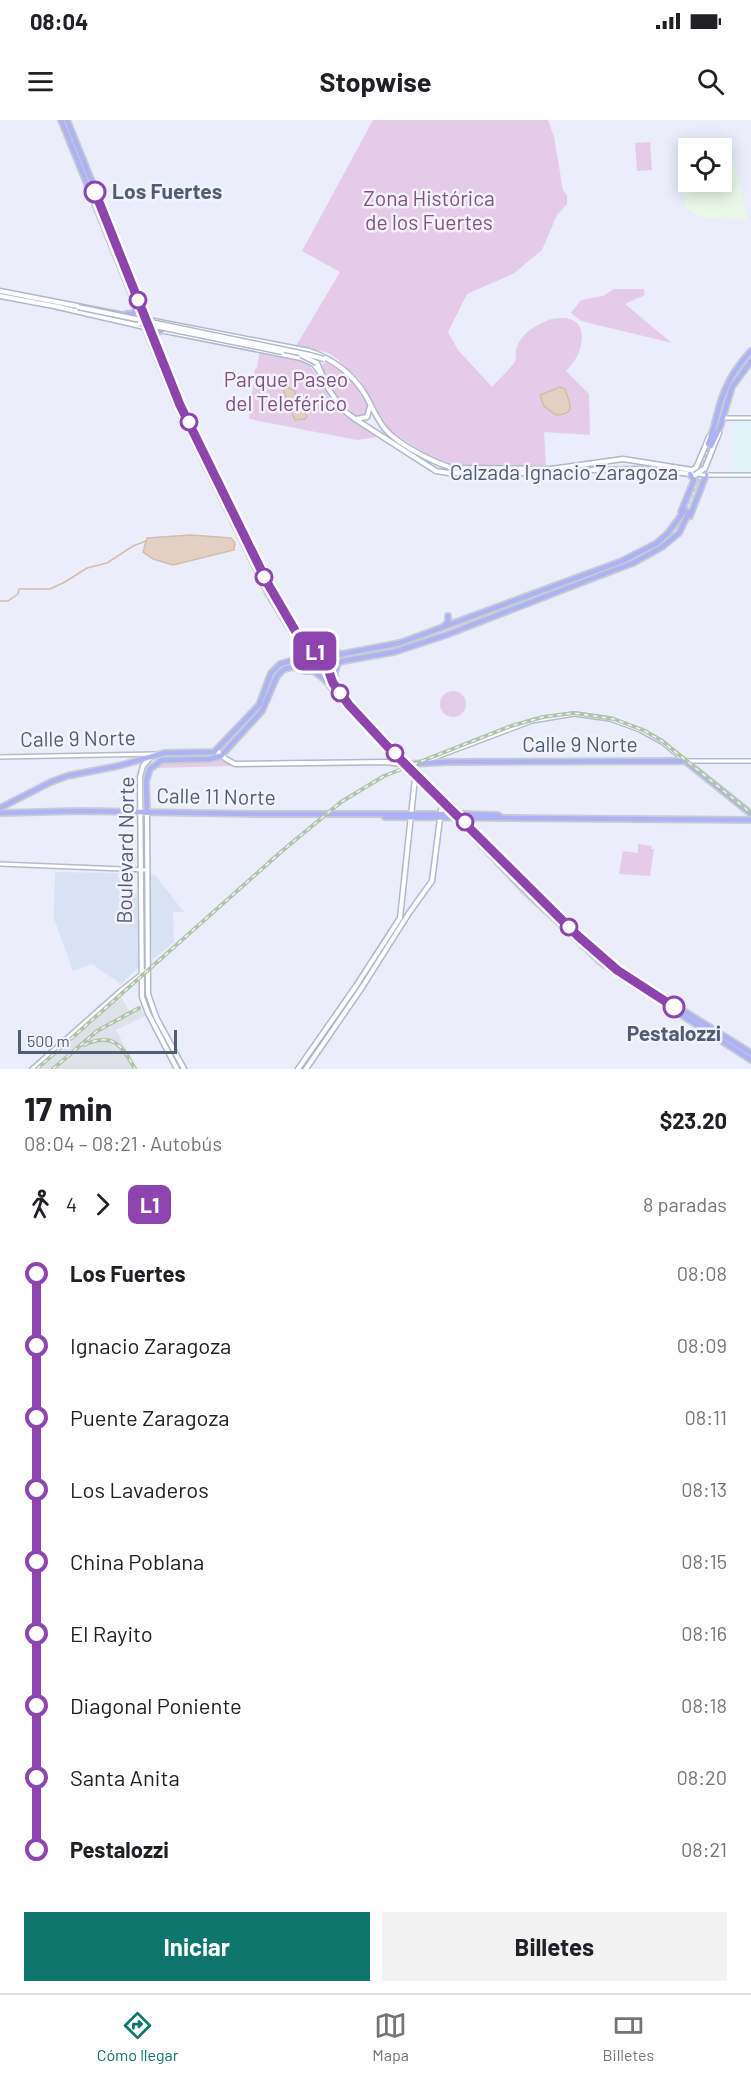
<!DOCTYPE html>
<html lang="es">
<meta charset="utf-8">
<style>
body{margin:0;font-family:Barlow,sans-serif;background:#f2f2f2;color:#202124;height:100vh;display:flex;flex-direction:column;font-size:22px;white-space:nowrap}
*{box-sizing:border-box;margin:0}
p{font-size:20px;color:#757577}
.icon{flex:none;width:33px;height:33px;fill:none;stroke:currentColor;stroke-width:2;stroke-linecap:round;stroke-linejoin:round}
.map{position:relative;height:949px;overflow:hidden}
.sheet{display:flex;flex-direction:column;background:#fff;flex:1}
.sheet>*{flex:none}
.badge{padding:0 12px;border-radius:9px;font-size:21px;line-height:39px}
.fabs{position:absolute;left:678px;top:18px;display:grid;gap:12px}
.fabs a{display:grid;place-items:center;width:54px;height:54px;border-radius:0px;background:#fff;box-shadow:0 3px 15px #0003;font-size:30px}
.scale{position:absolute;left:18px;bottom:15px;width:159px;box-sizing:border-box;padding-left:6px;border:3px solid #515d74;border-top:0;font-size:16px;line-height:21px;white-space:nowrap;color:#515d74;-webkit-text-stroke:4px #f2f3fd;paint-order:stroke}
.map>.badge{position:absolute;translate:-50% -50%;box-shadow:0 0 0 3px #fff}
.legs{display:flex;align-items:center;gap:9px;height:66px;padding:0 24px;font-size:20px}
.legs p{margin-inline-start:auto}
.head{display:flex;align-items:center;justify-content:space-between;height:102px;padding:0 24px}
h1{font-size:33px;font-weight:700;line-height:45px}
.primary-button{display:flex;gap:12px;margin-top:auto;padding:12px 24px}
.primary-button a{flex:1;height:69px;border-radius:0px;background:#0f766e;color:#fff;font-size:24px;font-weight:700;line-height:69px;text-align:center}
.primary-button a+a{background:#f2f2f2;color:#202124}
ul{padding:0 24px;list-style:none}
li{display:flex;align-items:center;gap:21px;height:72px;font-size:22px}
li i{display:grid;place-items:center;width:9px;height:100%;margin:0 8px;background:currentColor}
li i::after{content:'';width:15px;height:15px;margin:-8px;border:4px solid;border-radius:50%;background:#fff}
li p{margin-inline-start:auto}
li:first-child i{background:linear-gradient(#0000 50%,currentColor 0)}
li:last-child i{background:linear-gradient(currentColor 50%,#0000 0)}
.status{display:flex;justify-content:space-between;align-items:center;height:42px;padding:0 30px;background:#fff;direction:ltr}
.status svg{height:16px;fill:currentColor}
header{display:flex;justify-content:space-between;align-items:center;height:78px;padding:0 24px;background:#fff;font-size:27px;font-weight:700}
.tabs{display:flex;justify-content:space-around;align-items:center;height:84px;border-top:2px solid #e0e0e0;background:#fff;font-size:16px;color:#757577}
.tabs a{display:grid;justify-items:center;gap:3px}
.tabs .current{color:#0f766e}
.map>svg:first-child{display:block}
.commercial{fill:#d8e2f2}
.industrial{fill:#dee1e8}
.education{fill:#e9f8e8}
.medical{fill:#e0f4f8}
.green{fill:#e4cbe8}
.water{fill:#e3d0c2;stroke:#d4bca9;stroke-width:1.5}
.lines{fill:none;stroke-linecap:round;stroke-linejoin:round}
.stream{stroke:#d4bca9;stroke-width:1.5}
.primary-tunnel{stroke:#c5c9d9;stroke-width:4.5;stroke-dasharray:4.5 2;stroke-linecap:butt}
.tertiary-casing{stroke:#b2bacc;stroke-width:6}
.secondary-casing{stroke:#b0b8ce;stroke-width:7}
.primary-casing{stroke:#c7cbd3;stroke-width:8}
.tertiary{stroke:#fff;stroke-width:3}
.secondary{stroke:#fff;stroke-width:4}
.primary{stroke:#acb2f2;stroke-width:4.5}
.rail-casing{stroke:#afc5aa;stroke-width:4}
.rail{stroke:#f2f3fd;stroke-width:1.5;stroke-dasharray:4.5;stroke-linecap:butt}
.tertiary-bridge-casing{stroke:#b2bacc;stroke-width:6;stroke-linecap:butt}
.secondary-bridge-casing{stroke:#b0b8ce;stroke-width:7;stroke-linecap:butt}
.tertiary-bridge{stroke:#fff;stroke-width:3}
.secondary-bridge{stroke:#fff;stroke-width:4}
.line-1-casing{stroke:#fff;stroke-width:14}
.line-1{stroke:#8e44ad;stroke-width:9}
.stop-1-dot{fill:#fff;stroke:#8e44ad;stroke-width:3}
.labels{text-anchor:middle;stroke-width:5;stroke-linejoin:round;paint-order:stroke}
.stop-label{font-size:21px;font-weight:bold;fill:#515d74;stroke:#f2f3fd;text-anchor:start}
.park-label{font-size:21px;fill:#835084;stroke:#f2f3fd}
.street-label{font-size:21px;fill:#515d74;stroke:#f2f3fd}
</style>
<div class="status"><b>08:04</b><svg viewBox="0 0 49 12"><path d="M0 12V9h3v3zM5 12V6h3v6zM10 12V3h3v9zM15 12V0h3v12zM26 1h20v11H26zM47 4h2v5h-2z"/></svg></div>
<header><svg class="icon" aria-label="menu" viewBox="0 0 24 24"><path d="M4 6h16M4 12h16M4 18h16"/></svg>Stopwise<svg class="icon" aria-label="search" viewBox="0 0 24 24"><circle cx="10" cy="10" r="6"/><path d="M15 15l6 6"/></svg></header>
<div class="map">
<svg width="751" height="949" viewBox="0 0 751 949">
<rect width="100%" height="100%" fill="#ecedfb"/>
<g class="commercial">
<polygon points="55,752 118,753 119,757 137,775 139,847 121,864 92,844 73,851 54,798"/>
<polygon points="148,754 155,755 184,792 173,792 174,822 152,840"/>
</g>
<polygon class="industrial" points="121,877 129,891 140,886 145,896 116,910 137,949 41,949"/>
<polygon class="education" points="722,46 736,46 747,100 704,98 686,89 682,58 688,58 688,62 722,62"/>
<polygon class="medical" points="751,301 751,352 734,352 732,305 736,305 736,302"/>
<g class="green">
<path d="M373,0H548L554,17L563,70L567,75V84L557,95L542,130L513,154L467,174L448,212L458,230L492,267C499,259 508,251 514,243C517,239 515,235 516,230C518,221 525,213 533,208C558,190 592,194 579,232C577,239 571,245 566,251L589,274L590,315L544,312L546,345H464L446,342L432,337L390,311L359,259L337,239L329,233L296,226L340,152L302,131Z"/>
<polygon points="650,22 652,50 637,51 635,23"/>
<polygon points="614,169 644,169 645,175 625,184 672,223 581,201 571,193 581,180 603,176"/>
<polygon points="260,230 298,240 310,246 334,281 345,293 378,315 378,317 357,320 249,299 255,249 257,248"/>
<path d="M325,242C340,248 375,276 366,295L356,296L336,277L321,246Z"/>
<circle cx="453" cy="584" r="13"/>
<polygon points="221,638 232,646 153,648 161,642 167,641 209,641"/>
<polygon points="638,724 652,726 651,729 654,729 650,756 619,754 623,731 638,733"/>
</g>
<g class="water">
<polygon points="284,266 294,270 300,286 307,296 305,299 295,300 283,269"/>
<path d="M560,267L565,269C569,283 578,294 556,295L544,286L540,275Z"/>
<polygon points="191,415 231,418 235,423 234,430 173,445 153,439 143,432 147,418"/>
</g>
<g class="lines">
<polyline class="stream" points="0,481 8,481 18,474 19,469 50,469 65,462 87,448 107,443 133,426 146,421"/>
<g class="primary-tunnel">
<polyline points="698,370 706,338 711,326"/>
<polyline points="685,390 695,365 701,340"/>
</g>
<g class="tertiary-casing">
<g id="tertiary">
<polyline points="723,298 751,298"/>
<polyline points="705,355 751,355"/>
<polyline points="0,637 155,634"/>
<polyline points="423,642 532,601 574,594 610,599 640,610 662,622 685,641 751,641"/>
<polyline points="0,744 147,750"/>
<polyline points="32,949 120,871 148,849"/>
</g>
</g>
<g class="secondary-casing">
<g id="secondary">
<path d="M0,171L309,231C333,239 353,254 366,276C372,287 377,299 385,309C398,324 434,343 453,348L551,349L623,339L692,350L696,348L709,317"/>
<polyline points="0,176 59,187"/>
<polyline points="58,187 145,207 301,238 314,244 321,254"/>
<polyline points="317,243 328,268 342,289 355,299 436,351 449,353 560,353 591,350 640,349 692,354"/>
<polyline points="356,299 367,297 370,287"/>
<polyline points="705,348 719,313"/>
<polyline points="217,631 226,639 235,644 386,642 400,644"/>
<polyline points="150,638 143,646 140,657 142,877 148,893 177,949"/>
<polyline points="147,693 148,874 156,897 184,949"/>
<polyline points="298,949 356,866 400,798 415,658"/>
<polyline points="306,949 363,866 409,793 432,761 442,683"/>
</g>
</g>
<g class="primary-casing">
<g id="primary">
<polyline points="61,0 177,286 269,475 300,525 310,548 324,559 387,630 452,694 524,770 603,844 751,940"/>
<polyline points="67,0 182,284 274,474 301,517 324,537 336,566 387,623 460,694 525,763 604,838 636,861 751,933"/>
<polyline points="126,194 134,193 136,188"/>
<polyline points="154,218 158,212 163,210"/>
<path d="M708,324C716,306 717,287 725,270C731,255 740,243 751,231"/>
<polyline points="711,326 720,307 732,267 751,241"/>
<polyline points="681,392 694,360 690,354"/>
<polyline points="690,396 706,355"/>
<polyline points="444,506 448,502 448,496"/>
<polyline points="308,521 339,533"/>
<polyline points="334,561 335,552 338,543"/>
<polyline points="409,644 447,642 685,641 751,694"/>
<polyline points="0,688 51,662 67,656 118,646 164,633 214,632 259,585 271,553 280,544 311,535 337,535 400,523 622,441 657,423 668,413 685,390"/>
<polyline points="0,693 80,691 261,694 451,694"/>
<polyline points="147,693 146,661 150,649 162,640 210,639 221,636 262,591 277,556 284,549 293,547 305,551 321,551 343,541 394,532 446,515 588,460 633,443 662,427 679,413 689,392"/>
<polyline points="460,694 498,695 501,697"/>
<polyline points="385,697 751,700"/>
</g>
</g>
<use href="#tertiary" class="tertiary"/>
<use href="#secondary" class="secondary"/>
<use href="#primary" class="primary"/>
<g class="rail-casing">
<g id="rail">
<path d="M84,925C113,912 122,925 135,949"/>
<polyline points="37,949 282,731 341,682 384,656 511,606 543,597 574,593 614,599 645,611 662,621 751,693"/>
<polyline points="53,949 97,911 139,888"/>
</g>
</g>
<use href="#rail" class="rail"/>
<g class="tertiary-bridge-casing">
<polyline id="tertiary-bridge" points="698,354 704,355"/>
</g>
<g class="secondary-bridge-casing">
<g id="secondary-bridge">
<polyline points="78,187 310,235 324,239"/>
<polyline points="140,203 282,232"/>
<polyline points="301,235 317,243"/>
<polyline points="695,355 705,348"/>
</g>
</g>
<use href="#tertiary-bridge" class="tertiary-bridge"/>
<use href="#secondary-bridge" class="secondary-bridge"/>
</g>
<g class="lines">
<g class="line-1-casing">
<polyline id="line-1" points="95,72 180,285 268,464 300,519 325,541 333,563 349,585 387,626 578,816 617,850 674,887"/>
</g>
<use href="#line-1" class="line-1"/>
</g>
<g class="stop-1-dot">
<circle cx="95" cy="72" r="10"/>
<circle cx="138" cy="180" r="8"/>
<circle cx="189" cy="302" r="8"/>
<circle cx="264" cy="457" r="8"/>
<circle cx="340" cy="573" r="8"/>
<circle cx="395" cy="633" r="8"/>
<circle cx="465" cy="702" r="8"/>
<circle cx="569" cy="807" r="8"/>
<circle cx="674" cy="887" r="10"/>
</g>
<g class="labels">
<g class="stop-label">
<text x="112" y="79">Los Fuertes</text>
<text x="674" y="921" text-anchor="middle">Pestalozzi</text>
</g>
<g class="park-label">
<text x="429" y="86">Zona Histórica<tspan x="429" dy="24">de los Fuertes</tspan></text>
<text x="286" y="267">Parque Paseo<tspan x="286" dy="24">del Teleférico</tspan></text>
</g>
<g class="street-label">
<text x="564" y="360">Calzada Ignacio Zaragoza</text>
<text transform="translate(78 619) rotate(-1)" y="7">Calle 9 Norte</text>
<text x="580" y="632">Calle 9 Norte</text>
<text transform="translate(216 677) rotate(1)" y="7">Calle 11 Norte</text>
<text transform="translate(126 730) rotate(-89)" y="7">Boulevard Norte</text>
</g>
</g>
</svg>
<div class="fabs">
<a><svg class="icon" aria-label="locate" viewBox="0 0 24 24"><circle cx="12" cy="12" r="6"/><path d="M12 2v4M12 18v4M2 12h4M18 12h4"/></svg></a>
</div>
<div class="scale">500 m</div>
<b class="badge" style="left:315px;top:531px;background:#8e44ad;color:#fff">L1</b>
</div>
<section class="sheet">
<div class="head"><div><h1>17 min</h1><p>08:04 – 08:21 · Autobús</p></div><b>$23.20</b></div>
<div class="legs"><svg class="icon" aria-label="walk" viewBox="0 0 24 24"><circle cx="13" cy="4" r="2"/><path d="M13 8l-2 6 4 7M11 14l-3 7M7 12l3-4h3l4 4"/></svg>4<svg class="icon" aria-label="forward" viewBox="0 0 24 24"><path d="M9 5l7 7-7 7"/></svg><b class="badge" style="background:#8e44ad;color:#fff">L1</b><p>8 paradas</p></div>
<ul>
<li><i style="color:#8e44ad"></i><b>Los Fuertes</b><p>08:08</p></li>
<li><i style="color:#8e44ad"></i><span>Ignacio Zaragoza</span><p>08:09</p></li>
<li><i style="color:#8e44ad"></i><span>Puente Zaragoza</span><p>08:11</p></li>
<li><i style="color:#8e44ad"></i><span>Los Lavaderos</span><p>08:13</p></li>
<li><i style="color:#8e44ad"></i><span>China Poblana</span><p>08:15</p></li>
<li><i style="color:#8e44ad"></i><span>El Rayito</span><p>08:16</p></li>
<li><i style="color:#8e44ad"></i><span>Diagonal Poniente</span><p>08:18</p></li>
<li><i style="color:#8e44ad"></i><span>Santa Anita</span><p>08:20</p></li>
<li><i style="color:#8e44ad"></i><b>Pestalozzi</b><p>08:21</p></li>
</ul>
<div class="primary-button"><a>Iniciar</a><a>Billetes</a></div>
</section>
<nav class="tabs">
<a class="current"><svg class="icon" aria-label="directions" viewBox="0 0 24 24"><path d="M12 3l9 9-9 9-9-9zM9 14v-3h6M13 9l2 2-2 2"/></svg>Cómo llegar</a>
<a><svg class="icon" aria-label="map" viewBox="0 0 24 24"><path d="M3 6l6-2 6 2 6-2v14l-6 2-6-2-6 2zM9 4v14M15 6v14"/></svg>Mapa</a>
<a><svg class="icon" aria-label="tickets" viewBox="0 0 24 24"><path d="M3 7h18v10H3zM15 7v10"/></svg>Billetes</a>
</nav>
